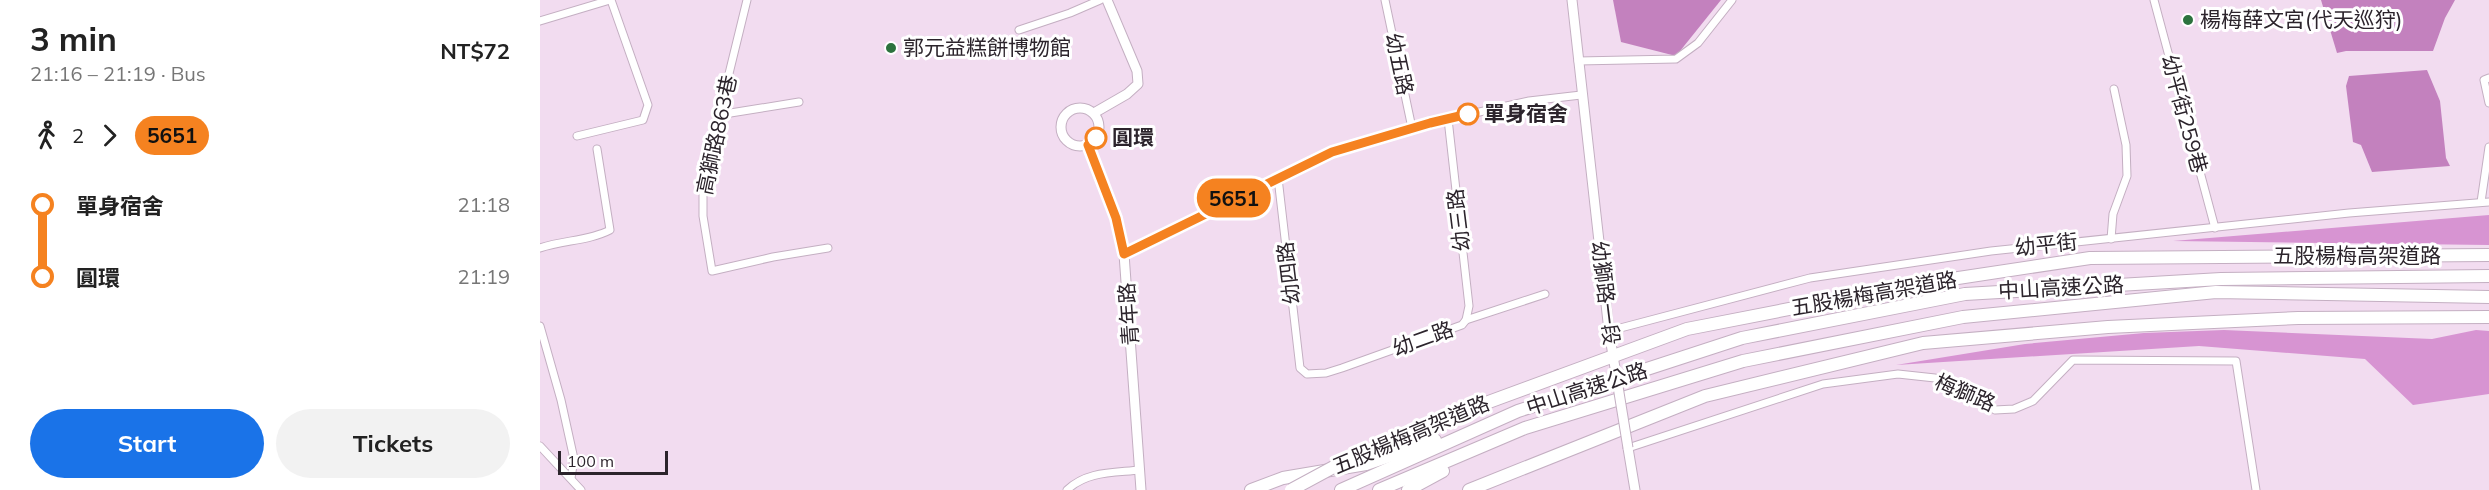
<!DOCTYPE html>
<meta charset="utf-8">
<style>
body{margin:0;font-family:Mulish,"Noto Sans TC",sans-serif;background:#f2f2f2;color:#222;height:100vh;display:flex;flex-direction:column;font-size:22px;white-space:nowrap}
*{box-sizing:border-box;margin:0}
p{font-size:20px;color:#767676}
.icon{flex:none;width:33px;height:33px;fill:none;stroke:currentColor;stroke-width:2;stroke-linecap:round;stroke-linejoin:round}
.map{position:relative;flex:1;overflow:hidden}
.side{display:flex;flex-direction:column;background:#fff;width:540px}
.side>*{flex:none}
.badge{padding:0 12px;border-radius:20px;font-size:21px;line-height:39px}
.scale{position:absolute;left:18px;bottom:15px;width:110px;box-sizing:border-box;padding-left:6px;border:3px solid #2c242c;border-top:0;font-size:16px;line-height:21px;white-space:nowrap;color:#2c242c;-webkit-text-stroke:4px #fff;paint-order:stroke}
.map>.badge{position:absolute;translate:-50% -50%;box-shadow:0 0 0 3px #fff}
.legs{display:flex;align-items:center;gap:9px;height:66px;padding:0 30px;font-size:20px}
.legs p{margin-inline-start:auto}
.overview{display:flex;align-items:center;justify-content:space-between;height:102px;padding:0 30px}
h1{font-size:33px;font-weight:700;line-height:45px}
.cta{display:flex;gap:12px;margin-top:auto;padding:12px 30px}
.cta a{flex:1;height:69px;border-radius:36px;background:#1a73e8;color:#fff;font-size:24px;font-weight:700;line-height:69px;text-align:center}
.cta a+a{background:#f2f2f2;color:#222}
ul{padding:0 30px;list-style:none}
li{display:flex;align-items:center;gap:21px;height:72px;font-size:22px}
li i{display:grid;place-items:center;width:9px;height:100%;margin:0 8px;background:currentColor}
li i::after{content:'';width:15px;height:15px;margin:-8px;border:4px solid;border-radius:50%;background:#fff}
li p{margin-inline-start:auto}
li:first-child i{background:linear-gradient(#0000 50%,currentColor 0)}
li:last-child i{background:linear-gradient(currentColor 50%,#0000 0)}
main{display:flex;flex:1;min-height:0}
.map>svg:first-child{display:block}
.forest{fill:#d794d2}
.water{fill:#c381be}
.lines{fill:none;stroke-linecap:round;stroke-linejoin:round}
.street-casing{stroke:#c4afc2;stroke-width:9}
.secondary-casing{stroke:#c4afc2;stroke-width:11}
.highway-casing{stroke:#c4afc2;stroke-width:14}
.street{stroke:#fff;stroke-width:7}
.secondary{stroke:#fff;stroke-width:9}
.highway{stroke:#fff;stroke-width:12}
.secondary-bridge-casing{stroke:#c4afc2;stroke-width:11;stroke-linecap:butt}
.highway-bridge-casing{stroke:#c4afc2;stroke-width:14;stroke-linecap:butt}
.secondary-bridge{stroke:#fff;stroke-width:9}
.highway-bridge{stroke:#fff;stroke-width:12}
.line-1-casing{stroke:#fff;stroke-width:14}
.line-1{stroke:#f58220;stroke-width:9}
.poi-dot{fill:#2c723e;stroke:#fff;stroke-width:2}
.stop-1-dot{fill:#fff;stroke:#f58220;stroke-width:3}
.labels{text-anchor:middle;stroke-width:6;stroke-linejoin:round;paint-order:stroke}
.poi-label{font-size:21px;fill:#2c242c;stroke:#fff;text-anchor:start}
.street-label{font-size:21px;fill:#2c242c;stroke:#fff}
.stop-label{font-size:21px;font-weight:bold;fill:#2c242c;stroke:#fff;text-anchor:start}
</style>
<main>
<section class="side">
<div class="overview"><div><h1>3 min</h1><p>21:16 – 21:19 · Bus</p></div><b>NT$72</b></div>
<div class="legs"><svg class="icon" aria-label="walk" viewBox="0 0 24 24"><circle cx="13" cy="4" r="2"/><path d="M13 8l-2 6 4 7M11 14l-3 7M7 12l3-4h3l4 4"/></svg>2<svg class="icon" aria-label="forward" viewBox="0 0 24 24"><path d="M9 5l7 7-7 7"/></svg><b class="badge" style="background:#f58220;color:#111">5651</b></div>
<ul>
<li><i style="color:#f58220"></i><b>單身宿舍</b><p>21:18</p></li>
<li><i style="color:#f58220"></i><b>圓環</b><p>21:19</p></li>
</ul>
<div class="cta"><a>Start</a><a>Tickets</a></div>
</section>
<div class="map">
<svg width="1949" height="490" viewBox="0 0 1949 490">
<rect width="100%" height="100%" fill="#f2dcf0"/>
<g class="forest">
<polygon points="1949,215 1949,245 1633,241"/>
<polygon points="1684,330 1892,339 1936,330 1949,331 1949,394 1873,405 1825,359 1659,346 1356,365 1485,344 1604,333"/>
</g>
<g class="water">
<polygon points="1073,0 1181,0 1136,56 1081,42"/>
<polygon points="1781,0 1915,0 1905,18 1893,51 1806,51 1797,53"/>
<polygon points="1887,70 1900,101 1906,158 1910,166 1832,172 1821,145 1813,142 1806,86 1809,76"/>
</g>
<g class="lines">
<g class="street-casing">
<g id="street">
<polyline points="207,0 163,180 163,216 172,271 233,257 288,248"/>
<polyline points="845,0 872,128"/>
<polyline points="1614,0 1675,228"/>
<polyline points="0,21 70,0"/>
<polyline points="479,30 530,13 560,0"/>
<polyline points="1038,61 1136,59 1158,43 1192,0"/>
<polyline points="1949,78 1944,80 1949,103"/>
<polyline points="178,115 259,102"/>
<polyline points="908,119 929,306 926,320"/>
<polyline points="37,136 103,120 108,105 71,0"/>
<polyline points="738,178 760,368 767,374 786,373 802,368 922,325 926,320 1005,294"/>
<polyline points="1941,202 1949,147"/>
<polyline points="1571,239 1573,214 1587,176 1586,145 1574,89"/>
<path d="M0,248C23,240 49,241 70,230L57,149"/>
<polyline points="584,254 792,152 890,123 989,101 1041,95"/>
<polyline points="0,326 21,400 34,459 31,478"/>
<polyline points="1069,331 1270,278 1451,251 1809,213 1949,202"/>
<polyline points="0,446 41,490"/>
<polyline points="1088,448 1283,384 1358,374 1395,378 1415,384 1455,410 1474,409 1493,401 1533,360 1696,361 1716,490"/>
<path d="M527,490C547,471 573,473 600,470"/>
</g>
</g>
<g class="secondary-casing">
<g id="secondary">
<polyline points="1032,0 1069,331"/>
<circle cx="540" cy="127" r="19"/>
<polyline points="554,113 587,94 598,84 597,71 567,0"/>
<polyline points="548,145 576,218 584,254 601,490"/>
<polyline points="1088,448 1095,490"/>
</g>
</g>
<g class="highway-casing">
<g id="highway">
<polyline points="711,490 743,478 826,464 895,440"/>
<polyline points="801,490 978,411 1202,338 1425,294 1681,279 1949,276"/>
<polyline points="839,490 985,428 1203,361 1423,317 1676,292 1949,297"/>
<polyline points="868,490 903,471"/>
<polyline points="929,490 1165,396 1383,343 1568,327 1758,318 1949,317"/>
</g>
</g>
<use href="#street" class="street"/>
<use href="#secondary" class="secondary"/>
<use href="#highway" class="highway"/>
<g class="secondary-bridge-casing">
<polyline id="secondary-bridge" points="1069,331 1088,448"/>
</g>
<g class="highway-bridge-casing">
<polyline id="highway-bridge" points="751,490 801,463 897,421 1147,329 1372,285 1550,258 1949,255"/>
</g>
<use href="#secondary-bridge" class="secondary-bridge"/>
<use href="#highway-bridge" class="highway-bridge"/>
</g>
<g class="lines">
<g class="line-1-casing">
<polyline id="line-1" points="556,138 548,145 576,218 584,254 792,152 890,123 928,114"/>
</g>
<use href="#line-1" class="line-1"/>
</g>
<g class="poi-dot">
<circle cx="1648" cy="20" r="6"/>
<circle cx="351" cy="48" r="6"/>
</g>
<g class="stop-1-dot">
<circle cx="928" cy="114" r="10"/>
<circle cx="556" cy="138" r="10"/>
</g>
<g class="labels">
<g class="poi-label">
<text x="1660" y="27">楊梅薛文宮(代天巡狩)</text>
<text x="363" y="55">郭元益糕餅博物館</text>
</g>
<g class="street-label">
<text transform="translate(859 64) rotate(78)" y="7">幼五路</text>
<text transform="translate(1644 114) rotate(75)" y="7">幼平街259巷</text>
<text transform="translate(177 135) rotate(-78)" y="7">高獅路863巷</text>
<text transform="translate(919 220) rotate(-97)" y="7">幼三路</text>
<text transform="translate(1506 245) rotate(-6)" y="7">幼平街</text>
<text x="1817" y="263">五股楊梅高架道路</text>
<text transform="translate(749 273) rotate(-97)" y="7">幼四路</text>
<text transform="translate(1521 288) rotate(-3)" y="7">中山高速公路</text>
<text transform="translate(1065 293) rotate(83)" y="7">幼獅路一段</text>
<text transform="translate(1334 294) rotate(-10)" y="7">五股楊梅高架道路</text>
<text transform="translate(589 314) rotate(-94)" y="7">青年路</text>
<text transform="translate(883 339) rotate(-20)" y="7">幼二路</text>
<text transform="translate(1047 389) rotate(-18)" y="7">中山高速公路</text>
<text transform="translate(1425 393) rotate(23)" y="7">梅獅路</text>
<text transform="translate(871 435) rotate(-23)" y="7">五股楊梅高架道路</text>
</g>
<g class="stop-label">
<text x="944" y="121">單身宿舍</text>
<text x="572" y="145">圓環</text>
</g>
</g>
</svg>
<div class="scale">100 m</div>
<b class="badge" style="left:694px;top:198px;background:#f58220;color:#111">5651</b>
</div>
</main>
